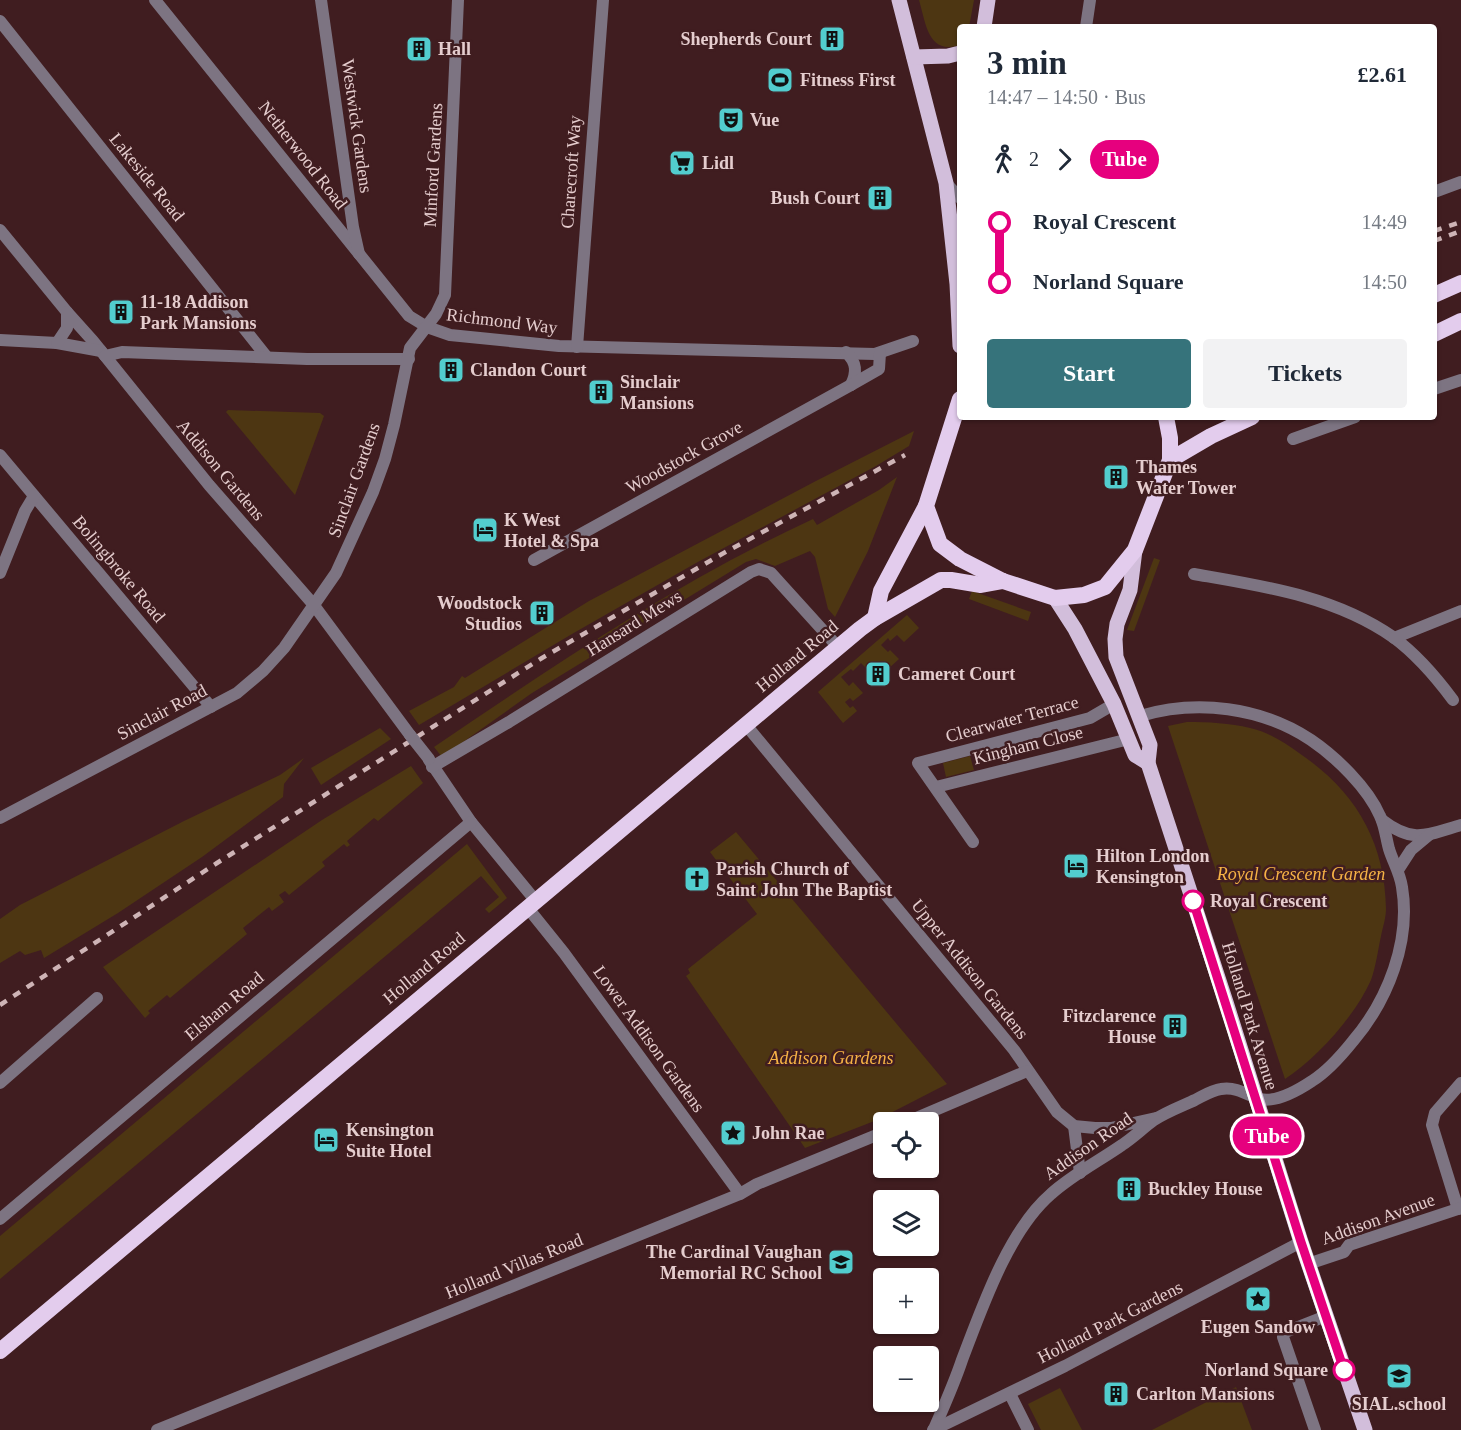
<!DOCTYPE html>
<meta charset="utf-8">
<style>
body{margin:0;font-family:Georgia,serif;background:#f2f2f3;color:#1f2937;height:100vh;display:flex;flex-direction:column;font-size:22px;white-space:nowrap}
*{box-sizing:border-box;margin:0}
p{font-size:20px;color:#747a83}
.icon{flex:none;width:33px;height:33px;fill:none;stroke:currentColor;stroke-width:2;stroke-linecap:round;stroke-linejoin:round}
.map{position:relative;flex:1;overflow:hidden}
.details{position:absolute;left:957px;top:24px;width:480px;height:396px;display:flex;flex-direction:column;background:#fff;border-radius:6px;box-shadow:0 2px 4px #0004}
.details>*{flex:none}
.badge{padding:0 12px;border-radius:20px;font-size:21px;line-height:39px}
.buttons{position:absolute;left:873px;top:1112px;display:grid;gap:12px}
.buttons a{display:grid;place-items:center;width:66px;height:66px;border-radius:6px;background:#fff;box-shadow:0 2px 4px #0004;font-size:30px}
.map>.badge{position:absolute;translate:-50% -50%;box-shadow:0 0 0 3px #fff}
.legs{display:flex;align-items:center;gap:9px;height:66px;padding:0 30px;font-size:20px}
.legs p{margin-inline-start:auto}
.headline{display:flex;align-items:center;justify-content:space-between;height:102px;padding:0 30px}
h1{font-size:33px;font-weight:700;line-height:45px}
.primary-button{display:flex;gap:12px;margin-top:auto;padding:12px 30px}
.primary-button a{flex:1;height:69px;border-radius:6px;background:#36737b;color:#fff;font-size:24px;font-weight:700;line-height:69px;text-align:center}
.primary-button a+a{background:#f2f2f3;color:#1f2937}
ul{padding:0 30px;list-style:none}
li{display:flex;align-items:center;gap:21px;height:60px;font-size:22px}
li i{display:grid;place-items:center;width:9px;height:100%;margin:0 8px;background:currentColor}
li i::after{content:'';width:15px;height:15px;margin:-8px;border:4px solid;border-radius:50%;background:#fff}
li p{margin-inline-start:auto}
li:first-child i{background:linear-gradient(#0000 50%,currentColor 0)}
li:last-child i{background:linear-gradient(currentColor 50%,#0000 0)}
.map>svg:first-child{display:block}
.green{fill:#4d3612}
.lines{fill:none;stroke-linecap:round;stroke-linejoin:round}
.minor{stroke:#7d7482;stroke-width:12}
.tertiary{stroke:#7d7482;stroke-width:12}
.primary{stroke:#d2bedb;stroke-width:15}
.trunk{stroke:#e3cced;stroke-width:16}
.rail{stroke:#ceb4b6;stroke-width:4.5;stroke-dasharray:8 8;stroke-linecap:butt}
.minor-bridge{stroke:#7d7482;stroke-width:12}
.line-1-casing{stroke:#fff;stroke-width:14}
.line-1{stroke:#e6007e;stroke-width:9}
.stop-1-dot{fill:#fff;stroke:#e6007e;stroke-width:3}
.labels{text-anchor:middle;stroke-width:5;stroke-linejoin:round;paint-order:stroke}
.poi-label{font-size:18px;font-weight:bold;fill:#e5cdce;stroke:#401d20;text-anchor:start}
.street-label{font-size:18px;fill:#e5cdce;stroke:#401d20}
.park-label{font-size:18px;font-style:italic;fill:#f5b245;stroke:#401d20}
.stop-label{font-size:18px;font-weight:bold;fill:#e5cdce;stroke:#401d20;text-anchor:start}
</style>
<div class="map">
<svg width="1461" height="1430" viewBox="0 0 1461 1430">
<rect width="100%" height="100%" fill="#401d20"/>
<g class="green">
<path d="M919,0H974L969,27H960V45C928,55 926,24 919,0Z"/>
<polygon points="228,410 320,413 324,416 295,495 226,412"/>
<polygon points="914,431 909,446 876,466 696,563 572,634 419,725 409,711 454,687 462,676 465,678 589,601 814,482"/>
<path d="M897,477L868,551L835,617L828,609L815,557L810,551L775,566L756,559L746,562L532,693L442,757L434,747C556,664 679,581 813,519L817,525L879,490Z"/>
<polygon points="1154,558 1160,560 1134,631 1127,630"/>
<polygon points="972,591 1031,612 1028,621 969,599"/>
<polygon points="907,615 919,628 904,642 897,635 890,641 888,638 881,645 888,652 890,650 899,659 888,669 880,661 869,671 861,663 853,671 851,669 841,677 849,686 853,682 863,693 853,701 850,698 845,702 850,708 853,706 857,711 843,723 818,692"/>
<path d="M1187,722C1208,722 1230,723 1250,728C1268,732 1284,742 1299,753C1354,790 1385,840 1386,909C1386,917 1383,927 1381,936C1378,950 1376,966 1371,980C1355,1016 1317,1058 1285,1079L1168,726Z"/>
<polygon points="380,728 391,739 321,785 311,768"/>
<polygon points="970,756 974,770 946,777 943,763"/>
<polygon points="304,758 284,784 283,797 202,857 118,913 44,958 41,950 25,955 20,951 0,963 0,919 20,905 184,821 280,775"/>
<polygon points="411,766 423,783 378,821 374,818 347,841 350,845 347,847 344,844 322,862 325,866 289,895 285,891 279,895 284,902 272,911 269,907 243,928 247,934 170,998 167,995 148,1011 150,1013 145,1018 103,967 322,820"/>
<polygon points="736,832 947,1084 877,1120 805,1148 686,976 690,973 688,969 757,914 710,852"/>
<polygon points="467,844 507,898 489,913 485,909 499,897 481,876 0,1279 0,1236"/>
<polygon points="1236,1387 1252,1430 1152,1430"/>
<polygon points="1060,1388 1082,1430 1041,1430 1028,1404"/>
</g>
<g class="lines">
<g class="minor">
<polyline points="155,0 409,316 427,327 450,335 559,346 875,354 913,341"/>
<polyline points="321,0 353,227 359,254"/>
<polyline points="0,21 266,356"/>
<polyline points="1086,27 1090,0"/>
<polyline points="946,183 960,198"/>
<polyline points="1434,192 1461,182"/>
<polyline points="0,230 67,312 93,341 209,485 313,604 410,735"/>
<polyline points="0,340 57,343 101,351"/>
<polyline points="57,343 67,328 67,312"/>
<polyline points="577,347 603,0"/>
<path d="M846,352C857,363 857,372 851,385"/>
<polyline points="105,356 122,352 307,359 409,359"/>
<polyline points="1434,389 1461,380"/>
<polyline points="1293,439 1355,417"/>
<polyline points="0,455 211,707"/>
<polyline points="534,560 851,385 879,369 880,353"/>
<polyline points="0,573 25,511 34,496"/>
<path d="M1194,574C1263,586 1334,596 1393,637C1416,654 1436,677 1453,700"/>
<polyline points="1394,638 1461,611"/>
<polyline points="746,725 1014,1050 1057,1112 1074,1126 1095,1128 1111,1128 1156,1118"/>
<polyline points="429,760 471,822 535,900"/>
<polyline points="432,767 509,722 751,572 759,569 771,573 838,647"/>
<polyline points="936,787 1129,739"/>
<polyline points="0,818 237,693 263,671 284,648 336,573 373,492 385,459 394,425 410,348 436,314 445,295 458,0"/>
<polyline points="973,842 918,763 1090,718 1114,704"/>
<polyline points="527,907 564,953 740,1194"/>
<polyline points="0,1083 97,998"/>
<polyline points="907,1122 1027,1071"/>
<polyline points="1074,1126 1080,1173"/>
<polyline points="1458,1209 1432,1125 1435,1113 1461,1083"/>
<polyline points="0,1219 471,822"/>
<polyline points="1308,1264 1344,1252 1349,1245 1461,1208"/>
<polyline points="1010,1394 1028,1430"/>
<polyline points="157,1430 740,1194 757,1184 884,1132"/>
<polyline points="1315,1430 1283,1337 1284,1333 1288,1331 1326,1316"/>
</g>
<g class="tertiary">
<path d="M1382,820C1413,844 1427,835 1461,825"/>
<polyline points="1398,870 1411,850 1429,835"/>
<path d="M934,1429C944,1406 954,1384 962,1360C982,1308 1008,1231 1051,1194C1072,1175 1099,1161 1122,1145C1133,1138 1143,1128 1154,1120C1166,1112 1182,1106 1195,1100C1203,1096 1212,1090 1221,1089C1234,1087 1243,1092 1254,1097C1271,1106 1297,1091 1312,1081C1328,1071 1341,1056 1353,1041C1388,1000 1411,941 1402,887C1400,873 1393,862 1389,849C1386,838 1385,826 1380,816C1368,788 1336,757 1311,740C1261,707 1197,699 1140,716"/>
<polyline points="933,1430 1065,1366 1301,1242"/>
</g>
<g class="primary">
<polyline points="899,0 946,183 957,284 960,346"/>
<polyline points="984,27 988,0"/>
<polyline points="914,57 948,56 960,53"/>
<polyline points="1135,550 1130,590 1117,624 1115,639 1116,657 1150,745 1148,763 1226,1002 1301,1242 1365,1430"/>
<polyline points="1055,598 1075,629 1114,704 1135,755 1148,763"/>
</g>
<g class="trunk">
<polyline points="1434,295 1461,283"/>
<polyline points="1434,334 1461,321"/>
<polyline points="960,399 926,506 940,544 960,559 1003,581 1055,598 1084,595 1105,587 1135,550 1170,460 1170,438 1166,417"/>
<polyline points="1170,460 1211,436 1252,417"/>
<polyline points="875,618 881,591 926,506"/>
<polyline points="0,1351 860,629 875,618 941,580 951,580 981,585 1003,581"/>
</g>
<g class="rail">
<polyline points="1434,231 1461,222"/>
<polyline points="1434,241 1461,231"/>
<polyline points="0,1005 217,863 542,658 722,554 905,455"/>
</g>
<polyline class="minor-bridge" points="410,735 429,759"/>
</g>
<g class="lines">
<g class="line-1-casing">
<polyline id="line-1" points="1193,901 1301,1242 1344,1370"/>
</g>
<use href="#line-1" class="line-1"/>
</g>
<defs>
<g id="building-square" transform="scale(1.35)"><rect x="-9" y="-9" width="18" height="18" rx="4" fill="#52cdce" stroke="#401d20"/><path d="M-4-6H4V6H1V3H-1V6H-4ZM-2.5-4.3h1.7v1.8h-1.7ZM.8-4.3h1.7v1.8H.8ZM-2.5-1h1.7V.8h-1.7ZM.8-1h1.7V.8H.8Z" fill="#111"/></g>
<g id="stadium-square" transform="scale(1.35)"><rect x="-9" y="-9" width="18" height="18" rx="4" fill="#52cdce" stroke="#401d20"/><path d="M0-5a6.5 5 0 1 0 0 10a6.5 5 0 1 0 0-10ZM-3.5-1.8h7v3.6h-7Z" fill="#111"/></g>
<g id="theatre-square" transform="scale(1.35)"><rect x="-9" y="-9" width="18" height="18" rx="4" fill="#52cdce" stroke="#401d20"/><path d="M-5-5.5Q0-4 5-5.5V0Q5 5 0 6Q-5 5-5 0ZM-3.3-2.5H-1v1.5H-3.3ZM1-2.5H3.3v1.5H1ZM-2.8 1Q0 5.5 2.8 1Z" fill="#111"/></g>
<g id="supermarket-square" transform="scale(1.35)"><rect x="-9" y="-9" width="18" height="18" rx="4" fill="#52cdce" stroke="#401d20"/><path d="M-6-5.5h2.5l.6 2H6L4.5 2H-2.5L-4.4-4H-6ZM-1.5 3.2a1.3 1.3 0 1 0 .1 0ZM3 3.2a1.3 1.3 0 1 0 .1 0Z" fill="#111"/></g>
<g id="hotel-square" transform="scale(1.35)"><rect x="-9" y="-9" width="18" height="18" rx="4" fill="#52cdce" stroke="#401d20"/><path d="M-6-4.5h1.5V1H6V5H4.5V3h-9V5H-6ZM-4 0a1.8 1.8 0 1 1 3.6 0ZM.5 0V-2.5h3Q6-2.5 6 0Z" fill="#111"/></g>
<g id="church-square" transform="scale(1.35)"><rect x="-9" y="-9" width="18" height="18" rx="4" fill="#52cdce" stroke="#401d20"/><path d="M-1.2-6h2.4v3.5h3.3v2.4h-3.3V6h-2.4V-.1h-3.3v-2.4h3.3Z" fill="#111"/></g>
<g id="sight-square" transform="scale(1.35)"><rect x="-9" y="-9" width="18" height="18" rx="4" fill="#52cdce" stroke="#401d20"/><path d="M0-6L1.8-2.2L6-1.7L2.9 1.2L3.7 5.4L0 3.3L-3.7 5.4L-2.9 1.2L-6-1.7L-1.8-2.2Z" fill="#111"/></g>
<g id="school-square" transform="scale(1.35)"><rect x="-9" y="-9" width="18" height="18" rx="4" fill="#52cdce" stroke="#401d20"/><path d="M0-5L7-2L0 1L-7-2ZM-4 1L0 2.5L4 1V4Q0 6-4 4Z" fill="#111"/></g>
</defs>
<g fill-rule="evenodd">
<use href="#building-square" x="832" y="39"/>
<use href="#building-square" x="419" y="49"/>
<use href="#stadium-square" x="780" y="80"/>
<use href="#theatre-square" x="731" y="120"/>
<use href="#supermarket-square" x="682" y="163"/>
<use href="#building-square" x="880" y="198"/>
<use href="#building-square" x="121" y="312"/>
<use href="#building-square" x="451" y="370"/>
<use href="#building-square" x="601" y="392"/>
<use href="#building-square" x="1116" y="477"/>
<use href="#hotel-square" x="485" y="530"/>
<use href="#building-square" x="542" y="613"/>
<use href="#building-square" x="878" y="674"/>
<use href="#hotel-square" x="1076" y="866"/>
<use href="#church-square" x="697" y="879"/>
<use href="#building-square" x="1175" y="1026"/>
<use href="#sight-square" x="733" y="1133"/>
<use href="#hotel-square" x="326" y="1140"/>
<use href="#building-square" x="1129" y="1189"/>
<use href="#school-square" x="841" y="1262"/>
<use href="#sight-square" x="1258" y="1299"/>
<use href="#school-square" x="1399" y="1376"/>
<use href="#building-square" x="1116" y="1394"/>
</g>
<g class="stop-1-dot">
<circle cx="1193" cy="901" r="10"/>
<circle cx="1344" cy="1370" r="10"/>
</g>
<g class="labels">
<g class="poi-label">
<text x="812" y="45" text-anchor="end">Shepherds Court</text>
<text x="438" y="55">Hall</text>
<text x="800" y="86">Fitness First</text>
<text x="750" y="126">Vue</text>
<text x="702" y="169">Lidl</text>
<text x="860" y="204" text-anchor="end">Bush Court</text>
<text x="140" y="308">11-18 Addison<tspan x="140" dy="21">Park Mansions</tspan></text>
<text x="470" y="376">Clandon Court</text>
<text x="620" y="388">Sinclair<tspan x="620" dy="21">Mansions</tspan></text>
<text x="1136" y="473">Thames<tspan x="1136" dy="21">Water Tower</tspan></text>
<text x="504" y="526">K West<tspan x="504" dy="21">Hotel &amp; Spa</tspan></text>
<text x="522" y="609" text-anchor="end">Woodstock<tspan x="522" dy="21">Studios</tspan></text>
<text x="898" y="680">Cameret Court</text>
<text x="1096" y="862">Hilton London<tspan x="1096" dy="21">Kensington</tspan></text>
<text x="716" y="875">Parish Church of<tspan x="716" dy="21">Saint John The Baptist</tspan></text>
<text x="1156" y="1022" text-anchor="end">Fitzclarence<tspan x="1156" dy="21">House</tspan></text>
<text x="346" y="1136">Kensington<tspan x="346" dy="21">Suite Hotel</tspan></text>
<text x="752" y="1139">John Rae</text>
<text x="1148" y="1195">Buckley House</text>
<text x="822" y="1258" text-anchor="end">The Cardinal Vaughan<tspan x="822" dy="21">Memorial RC School</tspan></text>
<text x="1258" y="1333" text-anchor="middle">Eugen Sandow</text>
<text x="1136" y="1400">Carlton Mansions</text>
<text x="1399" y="1410" text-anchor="middle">SIAL.school</text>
</g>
<g class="street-label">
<text transform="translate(357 126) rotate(82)" y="6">Westwick Gardens</text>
<text transform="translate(303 155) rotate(52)" y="6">Netherwood Road</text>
<text transform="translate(433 165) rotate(-87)" y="6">Minford Gardens</text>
<text transform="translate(571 172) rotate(-86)" y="6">Charecroft Way</text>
<text transform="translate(147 177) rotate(51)" y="6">Lakeside Road</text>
<text transform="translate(502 321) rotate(7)" y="6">Richmond Way</text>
<text transform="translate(684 457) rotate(-29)" y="6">Woodstock Grove</text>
<text transform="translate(221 470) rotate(50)" y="6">Addison Gardens</text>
<text transform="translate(354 480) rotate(-70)" y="6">Sinclair Gardens</text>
<text transform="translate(119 569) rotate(50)" y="6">Bolingbroke Road</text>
<text transform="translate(634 623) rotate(-32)" y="6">Hansard Mews</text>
<text transform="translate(797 656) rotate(-40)" y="6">Holland Road</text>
<text transform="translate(162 712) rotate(-28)" y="6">Sinclair Road</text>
<text transform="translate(1012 719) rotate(-15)" y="6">Clearwater Terrace</text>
<text transform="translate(1028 745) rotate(-14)" y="6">Kingham Close</text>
<text transform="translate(424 968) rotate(-40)" y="6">Holland Road</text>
<text transform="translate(970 969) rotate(51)" y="6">Upper Addison Gardens</text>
<text transform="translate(224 1006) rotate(-40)" y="6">Elsham Road</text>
<text transform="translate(1250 1016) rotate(73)" y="6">Holland Park Avenue</text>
<text transform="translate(649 1039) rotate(54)" y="6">Lower Addison Gardens</text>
<text transform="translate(1088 1146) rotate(-35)" y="6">Addison Road</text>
<text transform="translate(1378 1219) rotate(-20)" y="6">Addison Avenue</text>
<text transform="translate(514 1266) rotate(-22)" y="6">Holland Villas Road</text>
<text transform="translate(1110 1322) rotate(-27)" y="6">Holland Park Gardens</text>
</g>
<g class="park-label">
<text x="1301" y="880">Royal Crescent Garden</text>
<text x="831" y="1064">Addison Gardens</text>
</g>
<g class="stop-label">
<text x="1210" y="907">Royal Crescent</text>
<text x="1328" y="1376" text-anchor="end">Norland Square</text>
</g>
</g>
</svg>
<div class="buttons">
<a><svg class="icon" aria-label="locate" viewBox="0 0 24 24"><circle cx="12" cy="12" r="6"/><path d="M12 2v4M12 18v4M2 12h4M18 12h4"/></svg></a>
<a><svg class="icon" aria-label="layers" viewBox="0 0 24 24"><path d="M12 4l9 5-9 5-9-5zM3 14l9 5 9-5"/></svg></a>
<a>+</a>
<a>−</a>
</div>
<b class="badge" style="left:1267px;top:1136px;background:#e6007e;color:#fff">Tube</b>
<section class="details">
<div class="headline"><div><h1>3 min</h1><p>14:47 – 14:50 · Bus</p></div><b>£2.61</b></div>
<div class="legs"><svg class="icon" aria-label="walk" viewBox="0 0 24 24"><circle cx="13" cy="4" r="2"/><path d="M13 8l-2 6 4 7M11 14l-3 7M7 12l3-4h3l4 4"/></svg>2<svg class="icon" aria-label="forward" viewBox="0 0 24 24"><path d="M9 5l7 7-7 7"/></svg><b class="badge" style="background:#e6007e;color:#fff">Tube</b></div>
<ul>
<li><i style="color:#e6007e"></i><b>Royal Crescent</b><p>14:49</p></li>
<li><i style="color:#e6007e"></i><b>Norland Square</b><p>14:50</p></li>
</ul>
<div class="primary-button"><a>Start</a><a>Tickets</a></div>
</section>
</div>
